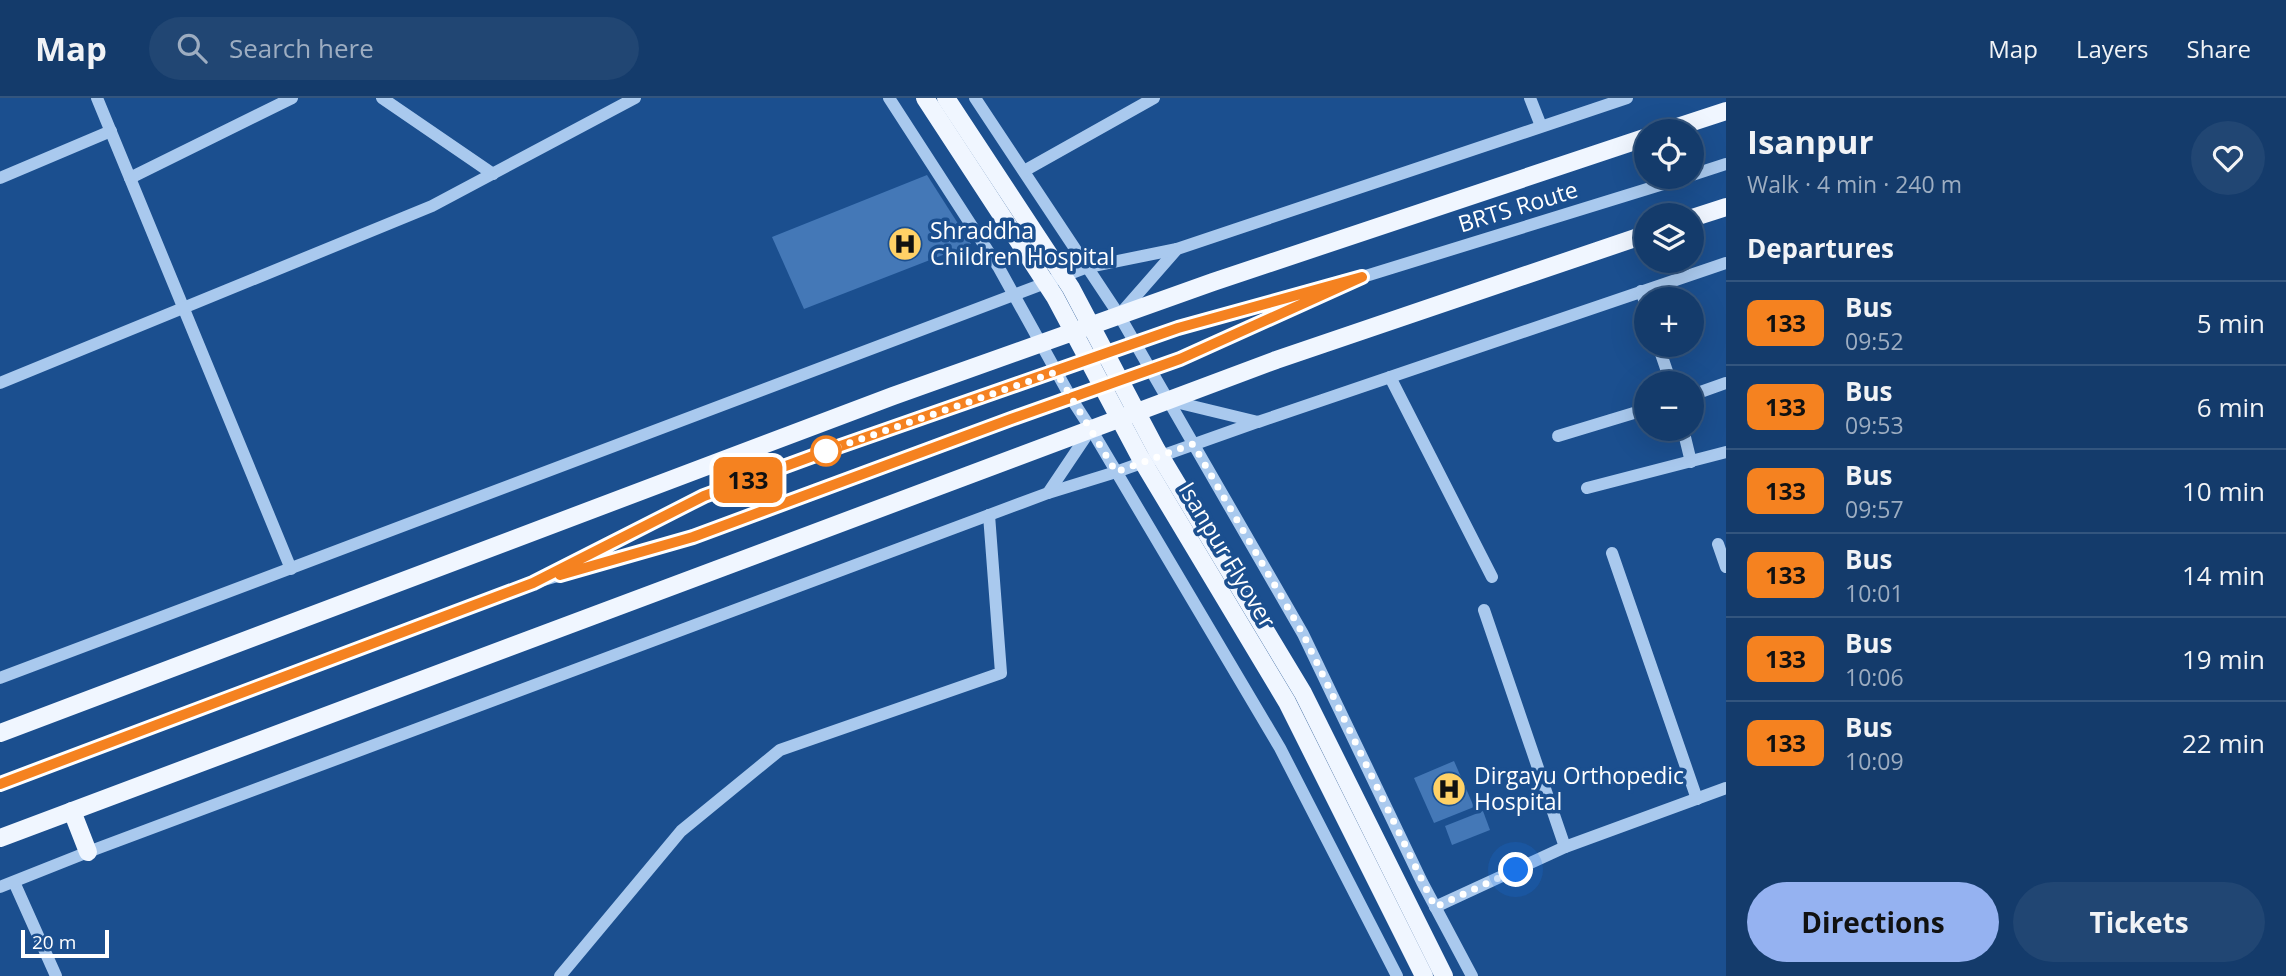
<!DOCTYPE html>
<meta charset="utf-8">
<style>
body{margin:0;font-family:"Open Sans",sans-serif;background:#214673;color:#f1f3f6;height:100vh;display:flex;flex-direction:column;font-size:26px;white-space:nowrap}
*{box-sizing:border-box;margin:0}
p{font-size:23px;color:#9dadc1}
.icon{flex:none;width:38px;height:38px;fill:none;stroke:currentColor;stroke-width:2;stroke-linecap:round;stroke-linejoin:round}
.map{position:relative;flex:1;overflow:hidden}
.drawer{display:flex;flex-direction:column;background:#143b6b;width:560px}
.drawer>*{flex:none}
.badge{padding:0 14px;border-radius:10px;font-size:24px;line-height:46px}
.controls{position:absolute;left:1634px;top:21px;display:grid;gap:14px}
.controls a{display:grid;place-items:center;width:70px;height:70px;border-radius:50%;background:#143b6b;box-shadow:0 7px 28px #0002,0 0 0 2px #33557e;font-size:35px}
.scale{position:absolute;left:21px;bottom:18px;width:88px;box-sizing:border-box;padding-left:7px;border:4px solid #fff;border-top:0;font-size:19px;line-height:24px;white-space:nowrap;color:#fff;-webkit-text-stroke:5px #1b4f8f;paint-order:stroke}
.you{position:absolute;width:35px;height:35px;margin:-18px;border:5px solid #fff;border-radius:50%;background:#1a73e8;box-shadow:0 0 0 10px #1a73e833}
.map>.badge{position:absolute;translate:-50% -50%;box-shadow:0 0 0 4px #fff}
h2{padding:0 21px;font-size:26px;line-height:63px}
.round{display:grid;place-items:center;flex:none;width:74px;height:74px;border-radius:37px;background:#214673}
.headline{display:flex;align-items:center;justify-content:space-between;height:119px;padding:0 21px}
h1{font-size:33px;font-weight:700;line-height:52px}
.action{display:flex;gap:14px;margin-top:auto;padding:14px 21px}
.action a{flex:1;height:80px;border-radius:42px;background:#95b2f1;color:#111;font-size:28px;font-weight:700;line-height:80px;text-align:center}
.action a+a{background:#214673;color:#f1f3f6}
ul{padding:0;list-style:none}
li{display:flex;align-items:center;gap:21px;height:84px;padding:0 21px;border-top:2px solid #33557e}
li div{flex:1}
li b{display:block;font-size:26px}
li em{font-style:normal}
li .badge{min-width:77px;font-weight:700;text-align:center}
header{display:flex;align-items:center;gap:42px;box-sizing:border-box;height:98px;padding:0 35px;background:#143b6b;border-bottom:2px solid #33557e}
header strong{font-size:33px}
nav{display:flex;gap:38px;margin-inline-start:auto;font-size:24px}
.search{width:490px;height:63px;background:#214673;display:flex;align-items:center;gap:18px;box-sizing:border-box;padding:0 24px;border-radius:38px;color:#9dadc1;font-size:26px}
main{display:flex;flex:1;min-height:0}
.map>svg:first-child{display:block}
.building{fill:#4478b7}
.lines{fill:none;stroke-linecap:round;stroke-linejoin:round}
.minor{stroke:#a9c9ee;stroke-width:12}
.major{stroke:#f0f6ff;stroke-width:18}
.major-bridge{stroke:#f0f6ff;stroke-width:18}
.line-casing{stroke:#fff;stroke-width:16}
.line{stroke:#f58220;stroke-width:10}
.walk{stroke:#fff;stroke-width:7;stroke-dasharray:0 12.6}
.stop-dot{fill:#fff;stroke:#f58220;stroke-width:3.5}
.labels{text-anchor:middle;stroke-width:7;stroke-linejoin:round;paint-order:stroke}
.street-label{font-size:23px;fill:#fff;stroke:#1b4f8f}
.poi-label{font-size:23px;fill:#fff;stroke:#1b4f8f;text-anchor:start}
</style>
<header>
<strong>Map</strong>
<div class="search"><svg class="icon" aria-label="search" viewBox="0 0 24 24"><circle cx="10" cy="10" r="6"/><path d="M15 15l6 6"/></svg>Search here</div>
<nav><a>Map</a><a>Layers</a><a>Share</a></nav>
</header>
<main>
<div class="map">
<svg width="1726" height="878" viewBox="0 0 1726 878">
<rect width="100%" height="100%" fill="#1b4f8f"/>
<g class="building">
<polygon points="927,77 971,146 804,211 772,139"/>
<polygon points="1454,663 1474,709 1434,725 1414,680"/>
<polygon points="1483,713 1490,732 1452,747 1445,728"/>
</g>
<g class="lines">
<g class="minor">
<polyline points="97,0 291,471"/>
<polyline points="382,0 493,76"/>
<polyline points="889,0 999,170 1071,300 1091,331 1280,650 1397,878"/>
<polyline points="975,0 1119,217 1303,536 1422,784 1472,878"/>
<polyline points="1530,0 1541,28"/>
<polyline points="1024,73 1154,0"/>
<polyline points="1692,77 1726,66"/>
<polyline points="0,80 111,33"/>
<polyline points="130,80 292,0"/>
<polyline points="1356,181 1686,79"/>
<polyline points="1641,193 1647,210"/>
<polyline points="1121,215 1177,151 1627,0"/>
<polyline points="1658,247 1671,285"/>
<polyline points="1390,279 1492,479"/>
<polyline points="0,285 432,108 635,0"/>
<polyline points="1692,297 1726,285"/>
<polyline points="1167,302 1258,324 1726,165"/>
<polyline points="1683,331 1691,364"/>
<polyline points="1558,338 1647,311"/>
<polyline points="1587,390 1726,354"/>
<polyline points="1048,395 1116,374 1257,324"/>
<polyline points="1718,446 1726,469"/>
<polyline points="1612,455 1697,701"/>
<polyline points="562,471 704,398 832,351 1178,231 1328,188"/>
<polyline points="1484,512 1565,749"/>
<polyline points="0,580 1088,169 1177,151"/>
<polyline points="0,686 533,485 693,439 1011,321 1180,262 1361,179"/>
<polyline points="14,784 56,878"/>
<polyline points="0,789 88,754 1048,395 1091,331"/>
<polyline points="1435,809 1565,749 1726,690"/>
<polyline points="560,878 681,733 780,652 1001,575 989,417"/>
</g>
<g class="major">
<polyline points="1665,33 1726,13"/>
<polyline points="1692,120 1726,109"/>
<polyline points="0,635 893,298 1213,184 1647,39"/>
<polyline points="72,713 88,754"/>
<polyline points="0,740 1276,262 1647,136"/>
</g>
<g class="major-bridge">
<polyline points="925,0 1055,199 1140,359 1287,604 1424,878"/>
<polyline points="946,0 1071,190 1156,351 1303,595 1444,878"/>
</g>
</g>
<g class="lines">
<g class="line-casing">
<polyline id="line" points="0,686 533,485 704,398 832,351 1178,230 1362,179 1180,261 1011,321 693,439 560,477"/>
</g>
<use href="#line" class="line"/>
<polyline class="walk" points="826,353 1056,274 1116,374 1193,346 1303,536 1435,809 1516,772"/>
</g>
<defs>
<g id="hospital-disc" transform="scale(1.75)"><circle r="9.5" fill="#ffd166" stroke="#1b4f8f"/><path d="M-5-5h3v3.5h4V-5h3V5h-3V1.5h-4V5h-3Z" fill="#111"/></g>
</defs>
<g fill-rule="evenodd">
<use href="#hospital-disc" x="905" y="146"/>
<use href="#hospital-disc" x="1449" y="691"/>
</g>
<circle class="stop-dot" cx="826" cy="353" r="14"/>
<g class="labels">
<g class="street-label">
<text transform="translate(1518 109) rotate(-17)" y="8">BRTS Route</text>
<text transform="translate(1227 457) rotate(59)" y="8">Isanpur Flyover</text>
</g>
<g class="poi-label">
<text x="930" y="141">Shraddha<tspan x="930" dy="26">Children Hospital</tspan></text>
<text x="1474" y="686">Dirgayu Orthopedic<tspan x="1474" dy="26">Hospital</tspan></text>
</g>
</g>
</svg>
<div class="controls">
<a><svg class="icon" aria-label="locate" viewBox="0 0 24 24"><circle cx="12" cy="12" r="6"/><path d="M12 2v4M12 18v4M2 12h4M18 12h4"/></svg></a>
<a><svg class="icon" aria-label="layers" viewBox="0 0 24 24"><path d="M12 4l9 5-9 5-9-5zM3 14l9 5 9-5"/></svg></a>
<a>+</a>
<a>−</a>
</div>
<div class="scale">20 m</div>
<div class="you" style="left:1516px;top:772px"></div>
<b class="badge" style="left:748px;top:382px;background:#f58220;color:#111">133</b>
</div>
<section class="drawer">
<div class="headline"><div><h1>Isanpur</h1><p>Walk · 4 min · 240 m</p></div><a class="round"><svg class="icon" aria-label="heart" viewBox="0 0 24 24"><path d="M12 20l-8-8c-3-5 5-10 8-4 3-6 11-1 8 4z"/></svg></a></div>
<h2>Departures</h2>
<ul>
<li><span class="badge" style="background:#f58220;color:#111">133</span><div><b>Bus</b><p>09:52</p></div><em>5 min</em></li>
<li><span class="badge" style="background:#f58220;color:#111">133</span><div><b>Bus</b><p>09:53</p></div><em>6 min</em></li>
<li><span class="badge" style="background:#f58220;color:#111">133</span><div><b>Bus</b><p>09:57</p></div><em>10 min</em></li>
<li><span class="badge" style="background:#f58220;color:#111">133</span><div><b>Bus</b><p>10:01</p></div><em>14 min</em></li>
<li><span class="badge" style="background:#f58220;color:#111">133</span><div><b>Bus</b><p>10:06</p></div><em>19 min</em></li>
<li><span class="badge" style="background:#f58220;color:#111">133</span><div><b>Bus</b><p>10:09</p></div><em>22 min</em></li>
</ul>
<div class="action"><a>Directions</a><a>Tickets</a></div>
</section>
</main>
